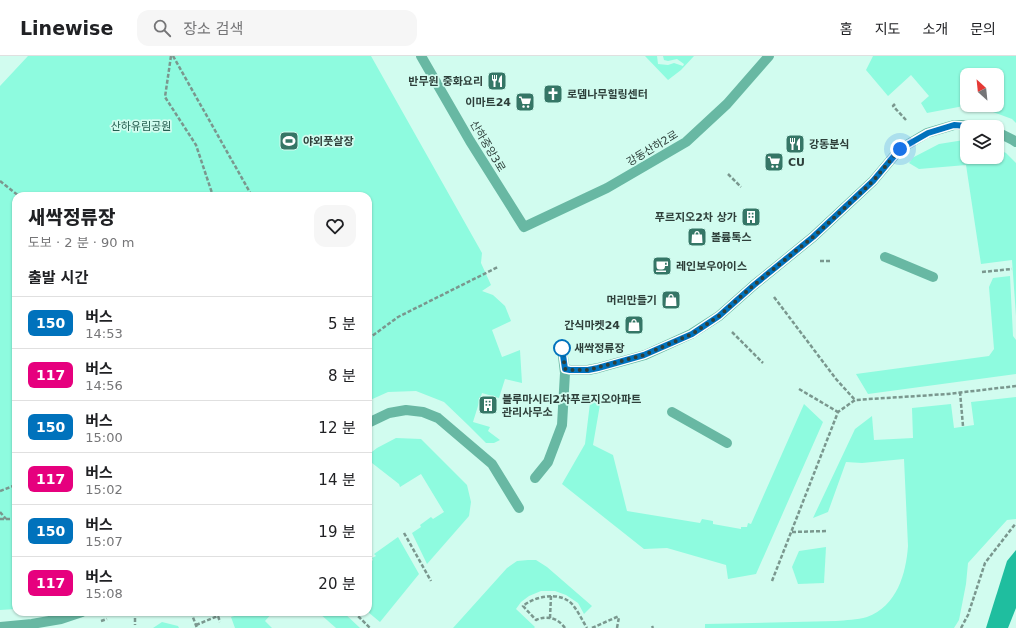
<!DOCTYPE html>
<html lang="ko">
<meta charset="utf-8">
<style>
body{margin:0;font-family:"DejaVu Sans","Noto Sans KR",sans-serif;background:#f6f6f6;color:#202124;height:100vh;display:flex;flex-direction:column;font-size:15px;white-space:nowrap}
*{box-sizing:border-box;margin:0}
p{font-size:13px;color:#757577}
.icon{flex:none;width:22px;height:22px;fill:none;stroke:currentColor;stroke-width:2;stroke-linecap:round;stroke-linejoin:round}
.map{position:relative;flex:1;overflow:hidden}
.sheet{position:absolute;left:12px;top:136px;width:360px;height:424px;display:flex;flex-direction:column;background:#fff;border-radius:12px;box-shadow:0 1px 3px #0004}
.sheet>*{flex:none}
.badge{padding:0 8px;border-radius:6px;font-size:14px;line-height:26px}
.needle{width:26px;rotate:333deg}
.tools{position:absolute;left:960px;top:12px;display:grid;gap:8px}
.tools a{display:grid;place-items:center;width:44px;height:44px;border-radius:8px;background:#fff;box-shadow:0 1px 3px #0004;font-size:20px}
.you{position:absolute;width:20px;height:20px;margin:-10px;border:3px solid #fff;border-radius:50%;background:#1a73e8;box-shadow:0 0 0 6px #1a73e833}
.map>.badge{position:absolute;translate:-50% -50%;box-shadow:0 0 0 2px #fff}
h2{padding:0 16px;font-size:15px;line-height:36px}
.round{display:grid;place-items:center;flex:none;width:42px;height:42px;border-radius:12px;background:#f6f6f6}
.headline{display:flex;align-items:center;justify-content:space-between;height:68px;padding:0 16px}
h1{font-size:19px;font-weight:800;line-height:30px}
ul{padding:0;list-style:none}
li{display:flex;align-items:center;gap:12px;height:52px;padding:0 16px;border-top:1px solid #e0e0e0}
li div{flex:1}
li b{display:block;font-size:15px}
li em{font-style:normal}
li .badge{min-width:44px;font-weight:700;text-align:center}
header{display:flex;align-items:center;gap:24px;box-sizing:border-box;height:56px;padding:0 20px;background:#fff;border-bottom:1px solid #e0e0e0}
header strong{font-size:19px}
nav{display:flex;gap:22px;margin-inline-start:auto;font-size:14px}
.search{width:280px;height:36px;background:#f6f6f6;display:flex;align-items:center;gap:10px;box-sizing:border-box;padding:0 14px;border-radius:12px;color:#757577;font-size:15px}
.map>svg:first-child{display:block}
.green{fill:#8efbdf}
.water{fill:#1fbe9f}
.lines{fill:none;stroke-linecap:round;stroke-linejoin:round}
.path{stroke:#7a978e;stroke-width:2.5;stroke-dasharray:4 2;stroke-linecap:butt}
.street{stroke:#68b8a3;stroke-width:10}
.line-casing{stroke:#fff;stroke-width:9}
.line{stroke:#0072bc;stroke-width:6}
.walk{stroke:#2e3f3a;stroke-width:4;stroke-dasharray:0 7.2}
.stop-dot{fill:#fff;stroke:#0072bc;stroke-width:2}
.labels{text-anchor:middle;stroke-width:3.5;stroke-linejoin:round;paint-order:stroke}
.poi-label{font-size:11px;font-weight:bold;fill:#2e3f3a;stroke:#d1fcef;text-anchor:start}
.park-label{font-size:11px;fill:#235c4e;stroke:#d1fcef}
.street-label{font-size:11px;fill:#2e3f3a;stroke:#d1fcef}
.stop-label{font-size:11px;font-weight:bold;fill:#2e3f3a;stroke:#d1fcef;text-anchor:start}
</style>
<header>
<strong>Linewise</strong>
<div class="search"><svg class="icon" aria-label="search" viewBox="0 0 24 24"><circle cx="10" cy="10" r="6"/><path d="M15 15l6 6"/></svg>장소 검색</div>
<nav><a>홈</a><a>지도</a><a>소개</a><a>문의</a></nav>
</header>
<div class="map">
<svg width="1016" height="572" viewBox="0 0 1016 572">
<rect width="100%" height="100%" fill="#d1fcef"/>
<g class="green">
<polygon points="28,0 371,0 482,197 481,207 491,229 482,235 493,239 505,250 511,265 492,274 502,301 520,294 522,327 505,323 499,342 482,337 473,366 490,371 488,375 500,384 494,387 486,387 468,369 444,346 416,335 388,336 368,345 368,140 16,140 16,553 0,554 0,30"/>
<polygon points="645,0 657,0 658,8 668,9 674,7 683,10 684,8 677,3 668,5 664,4 663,0 694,0 681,14 668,24"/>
<polygon points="873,0 1016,0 1016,67 1012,63 974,49 997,49 997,19 967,19 967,49 969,49 927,57 921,47 929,40 911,19 888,40 866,14"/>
<polygon points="964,84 967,85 967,101 997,101 997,93 1006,97 1016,107 1016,260 1012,204 981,208 966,109 919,113 909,107 914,101 939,88"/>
<polygon points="1010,220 1013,280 1016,284 1016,318 868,338 856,318 989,300 994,293 989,231 993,222"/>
<polygon points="602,337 593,389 613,399 627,455 700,467 702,463 713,465 713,468 741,473 741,471 747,471 748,467 751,468 804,348 823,366 756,518 728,523 726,509 667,492 644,493 562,428 585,388 591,339"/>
<path d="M1016,341V463L1007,464L968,507L966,528L959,564L954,572H705V568L836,565C846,564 857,564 867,561C897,550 906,518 908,490L904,403L862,407L846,406L828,456L813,462L855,373L872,360L874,384L913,382L912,352L951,348L954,372L974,369L971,346Z"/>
<polygon points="396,382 421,383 467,429 471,446 469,460 427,508 412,477 421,471 420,469 431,461 433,463 444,456 421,418 400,431 399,428 372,407 368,410 368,399 377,392"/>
<polygon points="398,481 419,518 380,566 368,556 368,508 373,504 372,502 376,500 374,498"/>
<polygon points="826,491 824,527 798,528 792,511 799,495"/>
<polygon points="528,504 536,504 547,511 592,550 584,558 578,547 566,539 555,535 541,535 529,540 521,546 516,553 535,571 534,572 453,572 507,512 517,505"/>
<polygon points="247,556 273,556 265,565 272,572 235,572 231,561"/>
<polygon points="320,556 343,556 360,572 336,572 319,557"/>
<polygon points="162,566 178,570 179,572 153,572"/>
</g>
<polygon class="water" points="1016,494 1016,552 1008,572 986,572 1007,505"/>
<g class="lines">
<g class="path">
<polyline points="171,0 165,41 196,89 213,140"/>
<polyline points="173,0 252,140"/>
<polyline points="895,48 893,50 906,64"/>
<polyline points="728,118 741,131"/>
<polyline points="0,125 19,140"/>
<polyline points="820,205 831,205"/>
<polyline points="982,216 1012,213"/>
<polyline points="774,241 836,323 855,344"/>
<polyline points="732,276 763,307"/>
<polyline points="368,283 398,261 498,211"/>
<polyline points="799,333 838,356"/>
<polyline points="960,336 963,370"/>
<polyline points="0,435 16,429"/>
<polyline points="0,456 6,463"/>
<polyline points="0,463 16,463"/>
<polyline points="792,476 827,475"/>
<polyline points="404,477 431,525"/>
<polyline points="772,525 838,356 855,344 948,338 1016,330"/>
<polyline points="135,556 135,569"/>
<polyline points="191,556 197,572"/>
<polyline points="354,556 370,572"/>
<polyline points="192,558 195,556"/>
<polyline points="550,562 551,540"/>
<polyline points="101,565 107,563"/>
<polyline points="196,569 218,560 220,566"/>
<polyline points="652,570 653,572"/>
<path d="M565,572C558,562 547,559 536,564L523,550C535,540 560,535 572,548C578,555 582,564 587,572"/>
<polyline points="592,572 619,560"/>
<polyline points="617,572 619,561"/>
<polyline points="961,572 968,559 985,507 1016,467"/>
</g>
<g class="street">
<polyline points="421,0 470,85 524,171 607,132 686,86 727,48 769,0"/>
<polyline points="997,76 1013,84 1016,86"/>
<polyline points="885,201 933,221"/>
<polyline points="565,313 570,314 588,314 598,312 645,299 691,278 719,260 754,229 813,181 873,125 900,93 927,77 954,69 961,69 981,71"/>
<polyline points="672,356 727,387"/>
<polyline points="368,367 389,357 406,354 423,356 438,362 492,408 519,452"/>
<polyline points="535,422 548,406 562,369 565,317 562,292"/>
<polyline points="0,571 32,568 61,563 82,556"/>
</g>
</g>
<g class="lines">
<g class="line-casing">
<polyline id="line" points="562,292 565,313 570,314 588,314 598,312 644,299 692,278 719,260 754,229 813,181 873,125 900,93 928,77 954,69 981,71"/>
</g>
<use href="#line" class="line"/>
<polyline class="walk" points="562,292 565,313 570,314 588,314 644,299 692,278 719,260 754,229 813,181 836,160 873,125 900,93"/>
</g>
<defs>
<g id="restaurant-square" transform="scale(1)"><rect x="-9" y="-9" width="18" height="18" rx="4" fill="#357666" stroke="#d1fcef"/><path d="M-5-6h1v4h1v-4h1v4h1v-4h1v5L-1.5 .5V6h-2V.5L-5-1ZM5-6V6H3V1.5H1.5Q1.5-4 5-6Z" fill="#fff"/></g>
<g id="church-square" transform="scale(1)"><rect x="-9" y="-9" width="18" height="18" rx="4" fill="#357666" stroke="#d1fcef"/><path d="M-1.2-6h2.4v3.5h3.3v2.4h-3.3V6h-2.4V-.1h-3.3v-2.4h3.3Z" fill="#fff"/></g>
<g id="supermarket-square" transform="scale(1)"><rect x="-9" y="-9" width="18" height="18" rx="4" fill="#357666" stroke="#d1fcef"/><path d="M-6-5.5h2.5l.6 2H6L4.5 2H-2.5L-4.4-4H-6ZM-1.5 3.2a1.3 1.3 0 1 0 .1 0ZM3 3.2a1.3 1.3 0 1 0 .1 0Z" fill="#fff"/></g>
<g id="stadium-square" transform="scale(1)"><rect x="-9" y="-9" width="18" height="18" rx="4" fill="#357666" stroke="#d1fcef"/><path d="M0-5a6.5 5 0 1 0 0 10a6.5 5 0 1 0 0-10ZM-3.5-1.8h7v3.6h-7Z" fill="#fff"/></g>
<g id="building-square" transform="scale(1)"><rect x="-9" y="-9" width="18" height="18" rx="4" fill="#357666" stroke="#d1fcef"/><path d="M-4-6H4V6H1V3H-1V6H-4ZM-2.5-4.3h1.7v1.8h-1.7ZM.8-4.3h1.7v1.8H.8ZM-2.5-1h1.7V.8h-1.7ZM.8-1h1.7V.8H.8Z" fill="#fff"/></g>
<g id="shop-square" transform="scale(1)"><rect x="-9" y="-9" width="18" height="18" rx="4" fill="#357666" stroke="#d1fcef"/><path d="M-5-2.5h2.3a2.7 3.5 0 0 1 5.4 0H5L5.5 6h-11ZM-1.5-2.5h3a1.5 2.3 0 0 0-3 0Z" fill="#fff"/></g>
<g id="cafe-square" transform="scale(1)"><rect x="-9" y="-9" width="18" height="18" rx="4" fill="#357666" stroke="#d1fcef"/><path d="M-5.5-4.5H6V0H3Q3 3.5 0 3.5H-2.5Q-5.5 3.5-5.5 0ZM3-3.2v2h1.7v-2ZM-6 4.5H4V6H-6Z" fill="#fff"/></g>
</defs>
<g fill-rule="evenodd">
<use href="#restaurant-square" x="497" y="25"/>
<use href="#church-square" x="553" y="38"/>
<use href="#supermarket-square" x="525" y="46"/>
<use href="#stadium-square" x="289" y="85"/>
<use href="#restaurant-square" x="795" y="88"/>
<use href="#supermarket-square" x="774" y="106"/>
<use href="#building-square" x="751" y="161"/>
<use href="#shop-square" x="697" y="181"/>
<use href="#cafe-square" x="662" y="210"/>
<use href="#shop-square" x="671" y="244"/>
<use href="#shop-square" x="634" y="269"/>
<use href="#building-square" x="488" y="349"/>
</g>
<circle class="stop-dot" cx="562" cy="292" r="8"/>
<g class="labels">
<g class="poi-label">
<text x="483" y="29" text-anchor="end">반무원 중화요리</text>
<text x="567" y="42">로뎀나무힐링센터</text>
<text x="511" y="50" text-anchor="end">이마트24</text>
<text x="303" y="89">야외풋살장</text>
<text x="809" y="92">강동분식</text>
<text x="788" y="110">CU</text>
<text x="737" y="165" text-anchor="end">푸르지오2차 상가</text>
<text x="711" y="185">볼륨톡스</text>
<text x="676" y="214">레인보우아이스</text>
<text x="657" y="248" text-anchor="end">머리만들기</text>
<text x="620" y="273" text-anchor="end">간식마켓24</text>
<text x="502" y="347">블루마시티2차푸르지오아파트<tspan x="502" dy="13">관리사무소</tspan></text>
</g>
<g class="park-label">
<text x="141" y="74">산하유림공원</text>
</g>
<g class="street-label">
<text transform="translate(488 90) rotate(59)" y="4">산하중앙3로</text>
<text transform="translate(652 92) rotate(-31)" y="4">강동산하2로</text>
</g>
<g class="stop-label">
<text x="574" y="296">새싹정류장</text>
</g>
</g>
</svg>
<div class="tools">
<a><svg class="needle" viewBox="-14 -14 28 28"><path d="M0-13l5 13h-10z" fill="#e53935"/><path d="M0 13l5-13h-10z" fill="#757577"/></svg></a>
<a><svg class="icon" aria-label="layers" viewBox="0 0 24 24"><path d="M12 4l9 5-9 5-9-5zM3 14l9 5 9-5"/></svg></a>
</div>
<div class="you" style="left:900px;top:93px"></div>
<section class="sheet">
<div class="headline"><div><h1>새싹정류장</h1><p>도보 · 2 분 · 90 m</p></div><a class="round"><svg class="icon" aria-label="heart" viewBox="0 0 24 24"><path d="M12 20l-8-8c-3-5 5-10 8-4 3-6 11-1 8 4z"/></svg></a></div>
<h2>출발 시간</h2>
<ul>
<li><span class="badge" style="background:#0072bc;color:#fff">150</span><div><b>버스</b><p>14:53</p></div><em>5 분</em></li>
<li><span class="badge" style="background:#e6007e;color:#fff">117</span><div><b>버스</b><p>14:56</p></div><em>8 분</em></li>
<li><span class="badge" style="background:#0072bc;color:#fff">150</span><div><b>버스</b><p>15:00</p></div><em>12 분</em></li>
<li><span class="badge" style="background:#e6007e;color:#fff">117</span><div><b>버스</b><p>15:02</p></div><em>14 분</em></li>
<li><span class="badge" style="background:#0072bc;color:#fff">150</span><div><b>버스</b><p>15:07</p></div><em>19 분</em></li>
<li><span class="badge" style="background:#e6007e;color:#fff">117</span><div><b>버스</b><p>15:08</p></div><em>20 분</em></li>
</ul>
</section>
</div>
